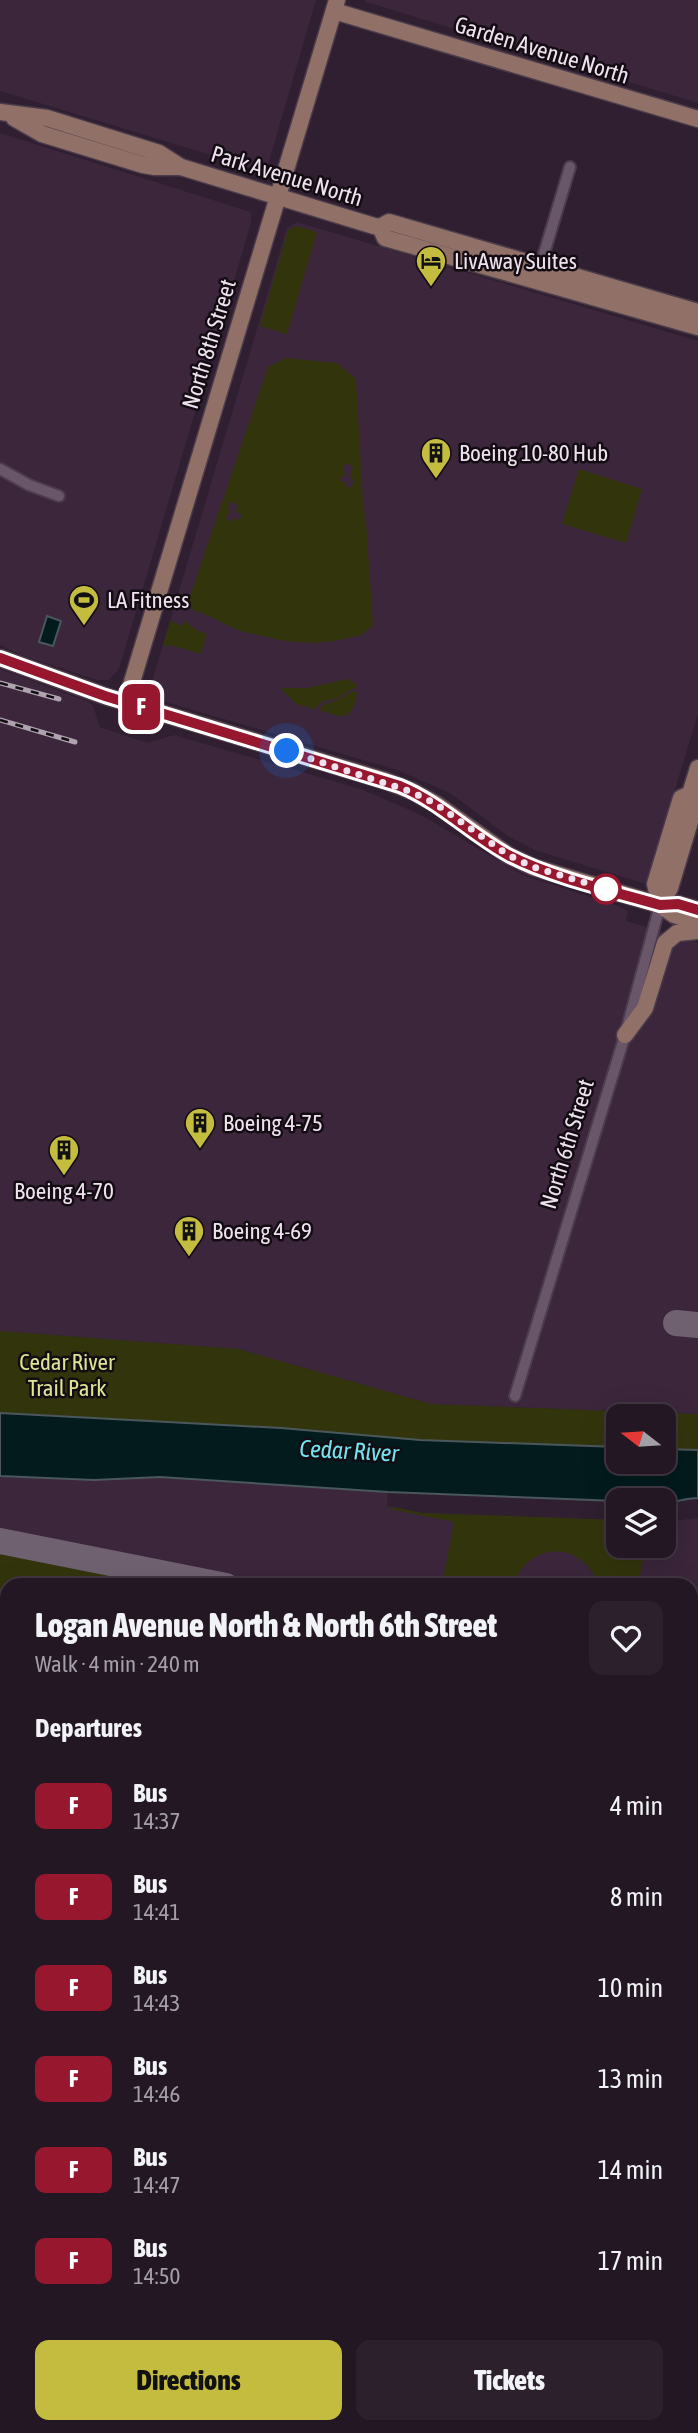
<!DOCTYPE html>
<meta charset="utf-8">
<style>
body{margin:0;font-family:"Asap Condensed",sans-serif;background:#2b202c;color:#f1f3f6;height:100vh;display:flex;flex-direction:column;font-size:26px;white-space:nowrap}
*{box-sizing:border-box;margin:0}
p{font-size:23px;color:#a39fa6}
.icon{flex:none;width:38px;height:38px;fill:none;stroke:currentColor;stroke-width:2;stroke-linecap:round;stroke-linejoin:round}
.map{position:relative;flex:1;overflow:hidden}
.details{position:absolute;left:0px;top:1578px;width:698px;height:856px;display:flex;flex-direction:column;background:#231724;border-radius:21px 21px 0 0;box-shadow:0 7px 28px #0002,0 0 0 2px #403641}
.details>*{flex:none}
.badge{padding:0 14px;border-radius:10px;font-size:24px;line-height:46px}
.needle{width:46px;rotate:287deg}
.controls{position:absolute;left:606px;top:1404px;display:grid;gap:14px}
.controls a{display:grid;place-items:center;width:70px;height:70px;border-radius:14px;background:#231724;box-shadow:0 7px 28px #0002,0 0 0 2px #403641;font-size:35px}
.you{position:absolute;width:35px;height:35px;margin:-18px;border:5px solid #fff;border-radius:50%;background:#1a73e8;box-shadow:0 0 0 10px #1a73e833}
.map>.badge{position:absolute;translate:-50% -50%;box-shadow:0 0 0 4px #fff}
h2{padding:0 35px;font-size:26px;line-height:63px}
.round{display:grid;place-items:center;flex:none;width:74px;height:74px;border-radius:14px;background:#2b202c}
.overview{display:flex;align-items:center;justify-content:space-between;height:119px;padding:0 35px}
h1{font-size:33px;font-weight:800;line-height:52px}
.button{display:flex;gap:14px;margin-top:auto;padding:14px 35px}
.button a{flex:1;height:80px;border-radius:14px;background:#c4bc3e;color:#111;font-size:28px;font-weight:800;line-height:80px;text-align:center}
.button a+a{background:#2b202c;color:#f1f3f6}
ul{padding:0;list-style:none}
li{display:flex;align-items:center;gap:21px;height:91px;padding:0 35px}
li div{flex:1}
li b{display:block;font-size:26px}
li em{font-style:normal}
li .badge{min-width:77px;font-weight:700;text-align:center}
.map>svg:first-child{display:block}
.built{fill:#3b263c}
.green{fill:#32350c;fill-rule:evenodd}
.forest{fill:#52561f}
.water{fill:#031b1d;stroke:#4a575c;stroke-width:2}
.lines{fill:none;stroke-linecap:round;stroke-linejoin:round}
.taxiway{stroke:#706170;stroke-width:26}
.runway{stroke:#706170;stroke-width:65}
.street-casing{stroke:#4b3c4b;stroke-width:14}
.secondary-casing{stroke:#4b3c4b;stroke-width:19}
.primary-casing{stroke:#4b3c4b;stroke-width:21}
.street{stroke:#695669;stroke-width:10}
.secondary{stroke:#917167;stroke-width:16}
.primary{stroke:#b98b65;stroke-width:18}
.rail-casing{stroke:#b0a3b0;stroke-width:5}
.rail{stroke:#130c13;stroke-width:2.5;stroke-dasharray:8;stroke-linecap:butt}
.line-casing{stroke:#fff;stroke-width:16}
.line{stroke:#96172e;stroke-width:10}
.walk{stroke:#eee2ee;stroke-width:7;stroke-dasharray:0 12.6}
.stop-dot{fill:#fff;stroke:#96172e;stroke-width:3.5}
.labels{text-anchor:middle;stroke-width:5;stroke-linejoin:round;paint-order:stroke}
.street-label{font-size:23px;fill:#eee2ee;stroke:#130c13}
.poi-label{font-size:23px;fill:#eee2ee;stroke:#130c13;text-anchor:start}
.park-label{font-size:23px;fill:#dce591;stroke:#130c13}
.water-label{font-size:24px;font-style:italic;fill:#72e6f0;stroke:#130c13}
</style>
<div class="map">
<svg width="698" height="2433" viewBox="0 0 698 2433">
<rect width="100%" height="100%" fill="#2f1f30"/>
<g class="built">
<polygon points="0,0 316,0 268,165 260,170 0,91"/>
<polygon points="364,0 698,0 698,103 366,2"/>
<polygon points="0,133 251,212 251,223 119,669 109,680 97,680 24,656 0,645"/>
<polygon points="297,222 698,341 698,714 646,884 534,850 508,836 450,793 397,770 162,701 152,691 151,685 287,228"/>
<polygon points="0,669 89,702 93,706 100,727 147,743 174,735 361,789 421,815 523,875 618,906 628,911 626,921 698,943 698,1414 431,1404 238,1349 0,1331"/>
<polygon points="0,1476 94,1480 160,1477 382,1490 388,1492 387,1506 423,1513 618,1520 618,1545 663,1545 663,1522 698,1518 698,2047 691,2045 691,1586 7,1586 7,1920 0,1919"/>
</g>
<g class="green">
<polygon points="297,226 317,232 287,334 260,326 288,230"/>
<path d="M286,358L337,363L356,379L363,504L366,521L373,625L362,635L334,641L315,643L285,641L240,631L198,611L197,613L187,605L268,367ZM347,463L353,467L350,476L354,481L350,488L346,486V482L340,481L341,477L345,475L343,467ZM230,502L236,503L238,507L235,511L242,515L239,520L233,518L231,522L226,518L230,512L228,508Z"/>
<polygon points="579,469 642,489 626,543 562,524"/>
<polygon points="170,621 182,626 185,621 198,631 207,634 201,654 171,645 170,647 163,645"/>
<polygon points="348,679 358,686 336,699 323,701 315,709 296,704 280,688 307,688"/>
<path d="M355,691L358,692L354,706L348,715L338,716L319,710L324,704C337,702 343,696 355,691Z"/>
<polygon points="0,1331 238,1349 431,1404 698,1414 698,1450 663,1449 663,1416 618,1416 618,1447 420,1440 181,1422 0,1413"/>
<path d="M392,1507L423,1513L618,1520V1545H646L638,1585H599C582,1541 530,1540 513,1585H442L454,1522L390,1509Z"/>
<polygon points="0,1547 191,1585 7,1586 7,1631 0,1630"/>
<polygon points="698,1679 698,1768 691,1766 691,1680"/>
<polygon points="0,1721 7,1722 7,1801 0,1800"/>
<polygon points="691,1855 698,1856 697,1935 691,1935"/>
</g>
<g class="forest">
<polygon points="0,2059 7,2060 7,2118 0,2117"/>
<polygon points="149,2427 271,2427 273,2433 240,2433 233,2429 232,2433 155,2433"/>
<polygon points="370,2427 415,2427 413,2433 371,2433"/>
</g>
<g class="water">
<polygon points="47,616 61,621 53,646 39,642"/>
<path d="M0,1413L281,1428L420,1440L618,1447V1461H663V1449L698,1450V1498C684,1498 675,1503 663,1503V1500L618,1501L388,1492L160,1477L94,1480L0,1476Z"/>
</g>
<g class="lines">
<g class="taxiway">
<polyline points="676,1323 698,1325"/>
<polyline points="0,1541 226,1586"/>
<polyline points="691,1674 698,1674"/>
<polyline points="0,1811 7,1812"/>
<polyline points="691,1948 698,1949"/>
</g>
<g class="runway">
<polyline points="0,1675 7,1676"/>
<polyline points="691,1812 698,1813"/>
</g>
<g class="street-casing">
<g id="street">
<polyline points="540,267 570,167"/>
<polyline points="0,469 29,485 59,496"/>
<polyline points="515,1396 625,1035 660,905"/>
<polyline points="0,2265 7,2244"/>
<polyline points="0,2408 7,2410"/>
<polyline points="64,2427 83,2433"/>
<polyline points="325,2427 326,2433"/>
<polyline points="527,2433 528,2427"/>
<polyline points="673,2433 698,2427"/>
</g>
</g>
<g class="secondary-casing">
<g id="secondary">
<polyline points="334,11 698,119"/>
<polyline points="0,112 47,118 159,153 181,167 374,226 380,227 389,222 698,312"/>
<polyline points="14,118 42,134 143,165 155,167 181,167"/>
<polyline points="380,227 385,238 698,327"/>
<polyline points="0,658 105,696 386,781 412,791 436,804 508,855 533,867 660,905 674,915 698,923"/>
<polyline points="126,702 337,0"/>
<polyline points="660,905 655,884 681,798 690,794 698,768"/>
<polyline points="660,905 670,888 695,805 690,794"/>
<polyline points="660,905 678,904 698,910"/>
<polyline points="625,1035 645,1008 665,943 677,933 698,931"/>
</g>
</g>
<g class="primary-casing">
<g id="primary">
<polyline points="0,2034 7,2034"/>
<polyline points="691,2107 698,2109"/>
</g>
</g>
<use href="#street" class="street"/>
<use href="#secondary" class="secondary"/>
<use href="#primary" class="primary"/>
<g class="rail-casing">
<g id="rail">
<polyline points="0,683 59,699"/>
<polyline points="0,720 75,742"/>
</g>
</g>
<use href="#rail" class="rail"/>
</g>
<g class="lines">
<g class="line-casing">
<path id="line" d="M0,658L105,696L400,786C441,803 471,835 510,856C553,878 612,891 660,905L678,904L698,910"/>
</g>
<use href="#line" class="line"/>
<polyline class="walk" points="287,751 412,792 436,804 508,855 533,867 606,889"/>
</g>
<defs>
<g id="hotel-pin" transform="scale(1.575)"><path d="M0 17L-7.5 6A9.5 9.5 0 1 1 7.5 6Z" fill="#c4bc3e" stroke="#130c13"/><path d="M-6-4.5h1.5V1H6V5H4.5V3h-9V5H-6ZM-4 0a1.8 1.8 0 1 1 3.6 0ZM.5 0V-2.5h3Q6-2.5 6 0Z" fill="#111"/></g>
<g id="building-pin" transform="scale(1.575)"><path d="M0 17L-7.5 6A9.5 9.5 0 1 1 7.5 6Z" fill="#c4bc3e" stroke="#130c13"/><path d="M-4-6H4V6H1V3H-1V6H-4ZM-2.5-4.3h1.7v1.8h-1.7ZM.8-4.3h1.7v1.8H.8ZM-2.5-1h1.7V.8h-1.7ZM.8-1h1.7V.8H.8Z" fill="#111"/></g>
<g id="stadium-pin" transform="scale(1.575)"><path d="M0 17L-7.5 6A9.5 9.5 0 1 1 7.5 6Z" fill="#c4bc3e" stroke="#130c13"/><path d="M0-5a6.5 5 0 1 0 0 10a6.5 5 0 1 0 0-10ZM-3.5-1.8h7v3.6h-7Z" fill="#111"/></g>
</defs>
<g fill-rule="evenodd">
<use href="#hotel-pin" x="431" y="261"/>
<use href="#building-pin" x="436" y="453"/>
<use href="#stadium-pin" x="84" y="600"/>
<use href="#building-pin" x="200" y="1123"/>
<use href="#building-pin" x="64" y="1150"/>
<use href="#building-pin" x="189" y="1231"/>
</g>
<circle class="stop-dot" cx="606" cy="889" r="14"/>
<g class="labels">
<g class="street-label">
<text transform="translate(542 50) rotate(17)" y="8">Garden Avenue North</text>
<text transform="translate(287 176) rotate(17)" y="8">Park Avenue North</text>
<text transform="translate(209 344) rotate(-73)" y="8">North 8th Street</text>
<text transform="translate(567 1144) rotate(-73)" y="8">North 6th Street</text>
</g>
<g class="poi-label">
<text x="454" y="269">LivAway Suites</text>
<text x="459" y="461">Boeing 10-80 Hub</text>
<text x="107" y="608">LA Fitness</text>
<text x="223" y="1131">Boeing 4-75</text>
<text x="64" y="1199" text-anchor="middle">Boeing 4-70</text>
<text x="212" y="1239">Boeing 4-69</text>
</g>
<g class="park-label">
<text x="67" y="1370">Cedar River<tspan x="67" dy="26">Trail Park</tspan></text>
</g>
<g class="water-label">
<text transform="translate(349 1451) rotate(3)" y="8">Cedar River</text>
</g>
</g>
</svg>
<div class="controls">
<a><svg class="needle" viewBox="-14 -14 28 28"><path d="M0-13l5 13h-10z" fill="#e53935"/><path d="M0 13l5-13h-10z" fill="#a39fa6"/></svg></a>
<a><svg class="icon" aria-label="layers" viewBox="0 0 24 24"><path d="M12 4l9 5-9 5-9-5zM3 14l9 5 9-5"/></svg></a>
</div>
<div class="you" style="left:287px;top:751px"></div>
<b class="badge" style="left:141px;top:707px;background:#96172e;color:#fff">F</b>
<section class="details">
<div class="overview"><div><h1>Logan Avenue North &amp; North 6th Street</h1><p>Walk · 4 min · 240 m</p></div><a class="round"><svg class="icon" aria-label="heart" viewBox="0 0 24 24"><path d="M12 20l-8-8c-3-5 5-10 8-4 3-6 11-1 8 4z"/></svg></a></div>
<h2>Departures</h2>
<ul>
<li><span class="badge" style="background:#96172e;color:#fff">F</span><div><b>Bus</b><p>14:37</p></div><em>4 min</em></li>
<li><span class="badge" style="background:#96172e;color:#fff">F</span><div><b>Bus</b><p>14:41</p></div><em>8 min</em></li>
<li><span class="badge" style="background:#96172e;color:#fff">F</span><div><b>Bus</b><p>14:43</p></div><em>10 min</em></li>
<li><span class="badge" style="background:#96172e;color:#fff">F</span><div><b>Bus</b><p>14:46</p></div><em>13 min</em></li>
<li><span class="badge" style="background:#96172e;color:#fff">F</span><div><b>Bus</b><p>14:47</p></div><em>14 min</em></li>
<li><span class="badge" style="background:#96172e;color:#fff">F</span><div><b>Bus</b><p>14:50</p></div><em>17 min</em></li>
</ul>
<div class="button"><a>Directions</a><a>Tickets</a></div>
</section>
</div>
